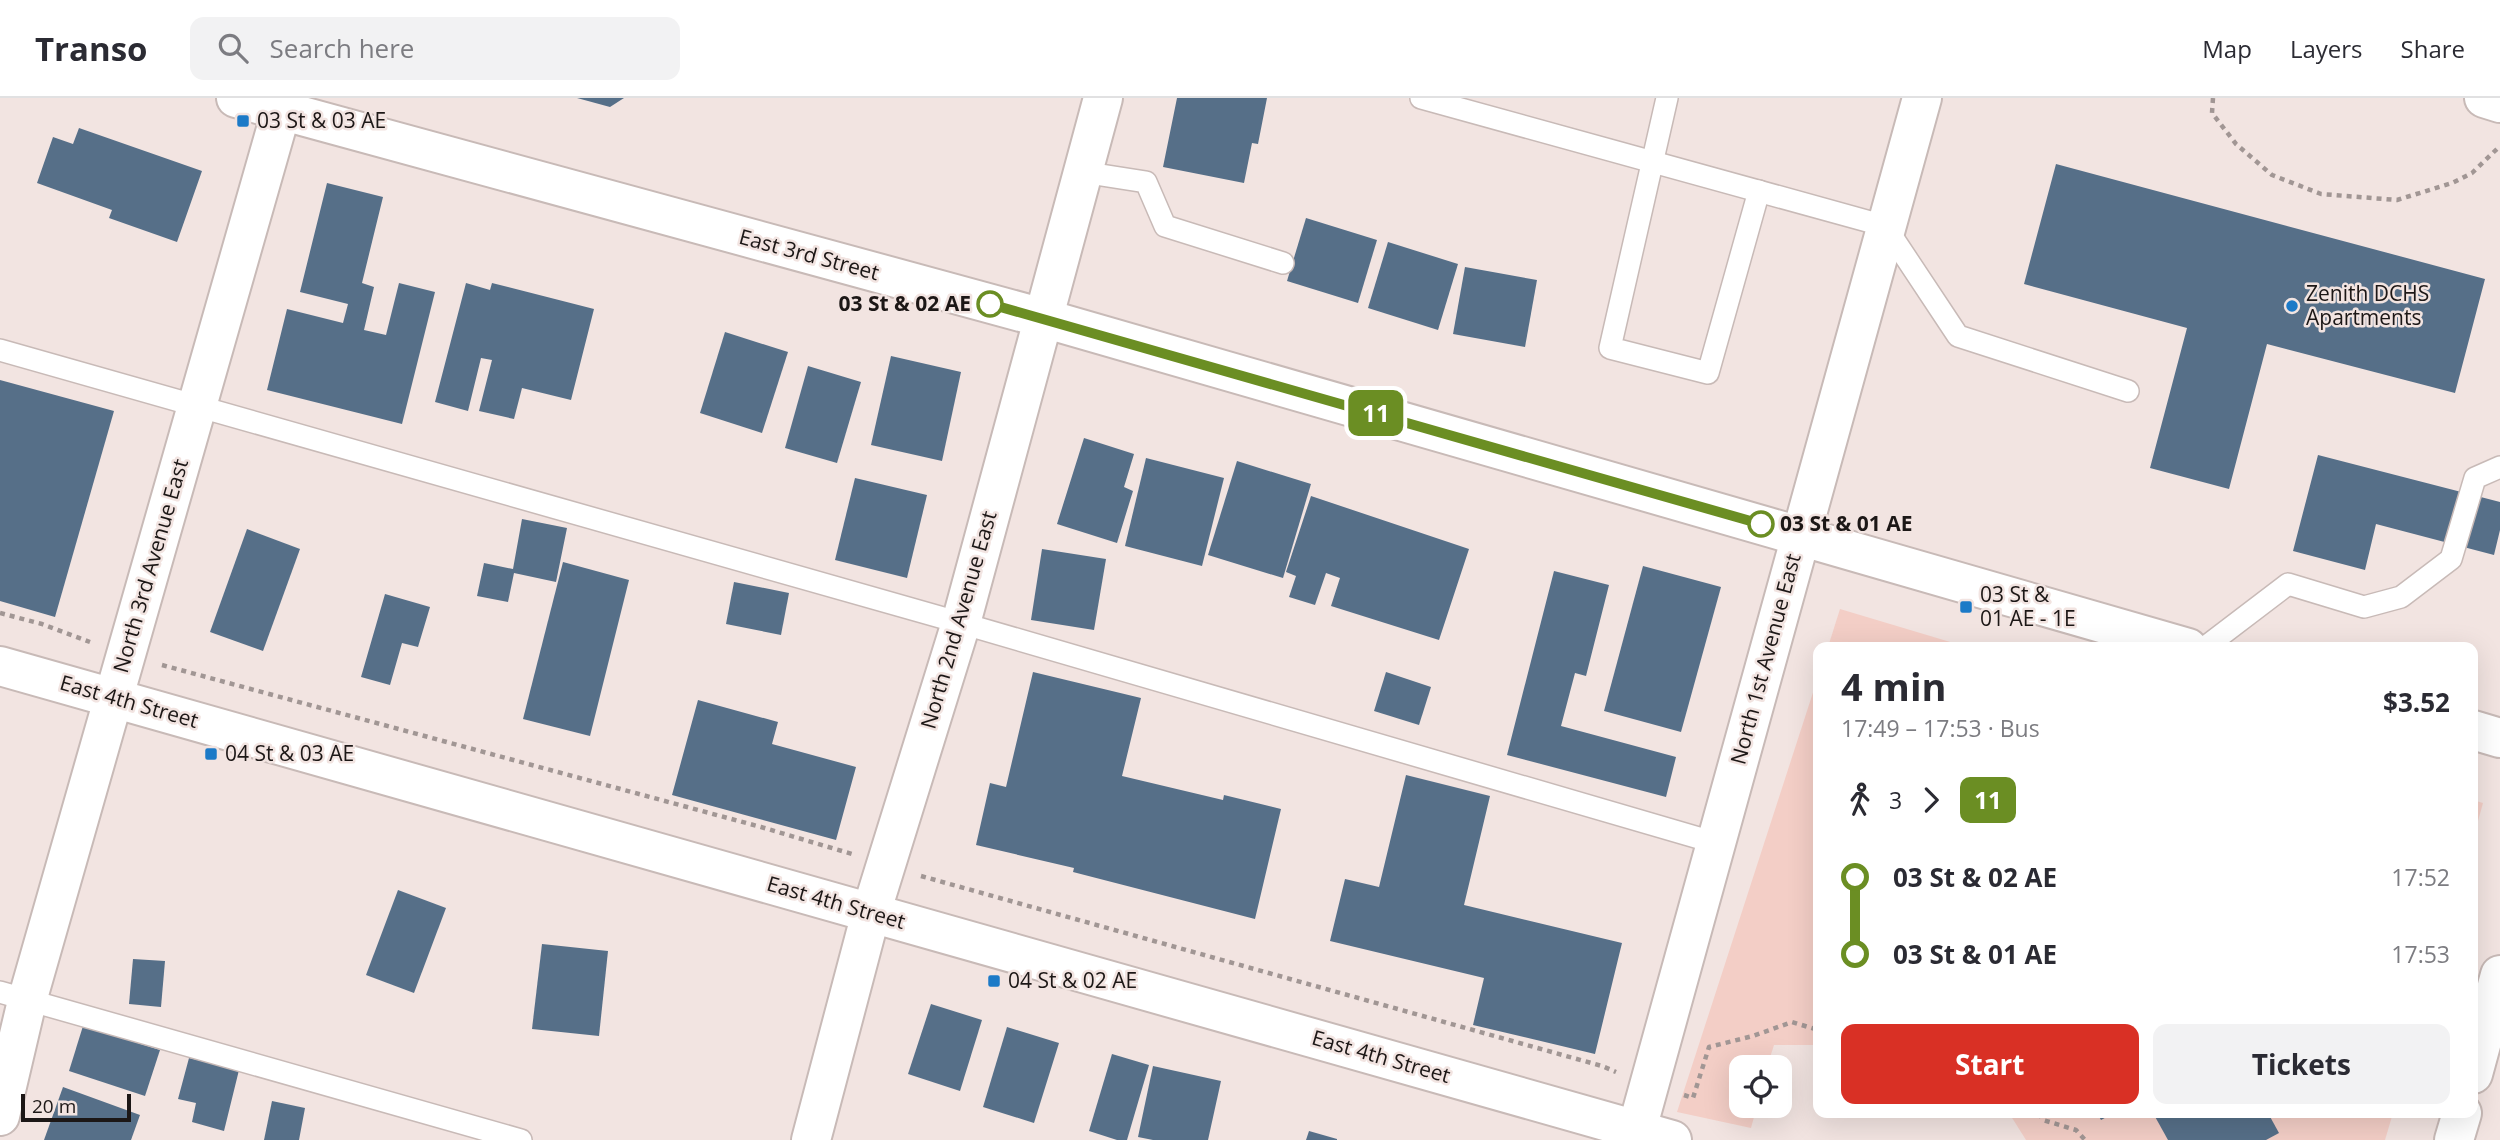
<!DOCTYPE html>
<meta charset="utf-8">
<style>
body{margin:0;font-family:"Open Sans",sans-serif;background:#f2f2f3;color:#2b2b33;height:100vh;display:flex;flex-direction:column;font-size:26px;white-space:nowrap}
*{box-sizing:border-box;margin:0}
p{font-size:23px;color:#7c7c81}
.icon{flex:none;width:38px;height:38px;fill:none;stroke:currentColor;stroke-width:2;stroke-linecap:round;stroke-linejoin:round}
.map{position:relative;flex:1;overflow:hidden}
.drawer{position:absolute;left:1813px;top:544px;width:665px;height:476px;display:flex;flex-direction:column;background:#fff;border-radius:14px;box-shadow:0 7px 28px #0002}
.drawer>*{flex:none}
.badge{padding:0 14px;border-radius:10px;font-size:24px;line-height:46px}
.controls{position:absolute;left:1729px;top:957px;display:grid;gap:14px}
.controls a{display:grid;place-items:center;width:63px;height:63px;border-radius:14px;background:#fff;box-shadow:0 7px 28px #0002;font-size:35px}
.scale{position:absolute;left:21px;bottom:18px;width:110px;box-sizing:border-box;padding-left:7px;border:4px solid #1c1716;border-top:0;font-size:19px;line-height:24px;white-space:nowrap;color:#1c1716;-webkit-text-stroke:5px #f2e4e1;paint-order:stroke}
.map>.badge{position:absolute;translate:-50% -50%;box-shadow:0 0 0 4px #fff}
.legs{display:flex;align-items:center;gap:10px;height:77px;padding:0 28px;font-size:23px}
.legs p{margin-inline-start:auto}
.summary{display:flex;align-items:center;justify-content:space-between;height:119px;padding:0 28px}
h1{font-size:38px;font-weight:700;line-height:52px}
.action{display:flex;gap:14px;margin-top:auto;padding:14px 28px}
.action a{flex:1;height:80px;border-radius:14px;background:#d93025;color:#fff;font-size:28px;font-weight:700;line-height:80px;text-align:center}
.action a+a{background:#f2f2f3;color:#2b2b33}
ul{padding:0 28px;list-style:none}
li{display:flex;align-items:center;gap:24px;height:77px;font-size:26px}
li i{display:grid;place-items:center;width:10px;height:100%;margin:0 9px;background:currentColor}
li i::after{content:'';width:18px;height:18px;margin:-9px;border:5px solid;border-radius:50%;background:#fff}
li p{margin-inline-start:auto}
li:first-child i{background:linear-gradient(#0000 50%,currentColor 0)}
li:last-child i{background:linear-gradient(currentColor 50%,#0000 0)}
header{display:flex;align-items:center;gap:42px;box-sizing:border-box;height:98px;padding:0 35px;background:#fff;border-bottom:2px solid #e1e1e2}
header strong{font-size:33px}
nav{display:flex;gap:38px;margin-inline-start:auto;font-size:24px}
.search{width:490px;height:63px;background:#f2f2f3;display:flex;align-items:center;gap:18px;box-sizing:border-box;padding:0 24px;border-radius:14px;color:#7c7c81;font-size:26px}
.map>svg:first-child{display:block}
.green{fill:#f3cec6}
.building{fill:#566f88}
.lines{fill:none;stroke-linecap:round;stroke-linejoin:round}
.service-casing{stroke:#c8bab7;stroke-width:24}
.minor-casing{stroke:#c8bab7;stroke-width:42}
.tertiary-casing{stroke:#c8bab7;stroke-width:42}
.path{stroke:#a19694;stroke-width:4.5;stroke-dasharray:5 5;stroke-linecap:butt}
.service{stroke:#fff;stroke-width:21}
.minor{stroke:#fff;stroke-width:38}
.tertiary{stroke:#fff;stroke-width:38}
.line-1-casing{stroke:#fff;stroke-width:16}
.line-1{stroke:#6b8e23;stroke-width:10}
.poi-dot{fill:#1c7ac7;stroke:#f2e4e1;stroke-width:2.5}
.stop-1-dot{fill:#fff;stroke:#6b8e23;stroke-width:3.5}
.labels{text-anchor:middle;stroke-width:5;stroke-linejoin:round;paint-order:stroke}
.poi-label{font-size:21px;fill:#1c1716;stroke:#f2e4e1;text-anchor:start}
.street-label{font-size:21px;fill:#1c1716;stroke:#f2e4e1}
.stop-label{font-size:21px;font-weight:bold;fill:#1c1716;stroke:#f2e4e1;text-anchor:end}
</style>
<header>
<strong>Transo</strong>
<div class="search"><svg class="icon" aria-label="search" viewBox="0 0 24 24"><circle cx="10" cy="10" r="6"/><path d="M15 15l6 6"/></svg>Search here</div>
<nav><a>Map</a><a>Layers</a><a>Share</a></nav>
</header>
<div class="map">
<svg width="2500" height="1042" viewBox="0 0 2500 1042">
<rect width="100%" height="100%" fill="#f2e4e1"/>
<g class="green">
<polygon points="1840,511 1967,549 1828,549"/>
<polygon points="1818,579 1818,947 1774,947 1767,969 1741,970 1741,1008 1757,1008 1751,1030 1677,1014"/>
<polygon points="2473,702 2483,705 2473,741"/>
<polygon points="2009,1015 2393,1015 2385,1042 2026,1042"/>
</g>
<g class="building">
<polygon points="577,0 624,0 610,9"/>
<polygon points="1177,0 1267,0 1258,46 1252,45 1244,85 1163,69"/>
<polygon points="79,30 202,73 177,144 109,120 112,112 37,85 53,39 73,46"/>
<polygon points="2056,66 2485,181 2455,295 2267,246 2229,391 2150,370 2187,230 2024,186"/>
<polygon points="327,85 383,99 362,185 374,189 364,232 386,237 399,185 435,194 402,326 267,292 287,211 343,225 348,206 300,194"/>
<polygon points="1306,120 1377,142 1358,205 1287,183"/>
<polygon points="1388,144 1458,166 1438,232 1368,210"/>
<polygon points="1465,169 1537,182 1525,249 1453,236"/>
<polygon points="466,185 490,192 492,185 594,211 571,302 522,290 514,321 479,313 492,262 481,260 468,313 435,304"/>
<polygon points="725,234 788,254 762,335 700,315"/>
<polygon points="891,258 961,274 942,363 871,347"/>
<polygon points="808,268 861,284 837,365 785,350"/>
<polygon points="0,282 114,313 55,519 0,503"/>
<polygon points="1084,340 1134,356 1124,389 1133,393 1117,445 1057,426"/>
<polygon points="2318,357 2500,404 2500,432 2494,457 2376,426 2365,472 2293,453"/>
<polygon points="1146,360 1224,380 1202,468 1125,448"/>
<polygon points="1237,363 1311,386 1283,480 1208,457"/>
<polygon points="855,380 927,397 907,480 835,462"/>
<polygon points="1311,398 1469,451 1439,542 1331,508 1340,480 1326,475 1315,507 1289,499 1296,478 1286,474"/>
<polygon points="522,421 567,430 556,484 514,475 508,504 477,498 484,465 513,471"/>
<polygon points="247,431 300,451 263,553 210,534"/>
<polygon points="1042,451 1106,461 1094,532 1031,522"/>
<polygon points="563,464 629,482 590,638 523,621"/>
<polygon points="1643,468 1721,489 1681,634 1604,613"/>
<polygon points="1554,473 1609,487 1586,578 1575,575 1561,628 1676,659 1666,699 1507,657"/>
<polygon points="734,484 789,495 781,537 726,526"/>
<polygon points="385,496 430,509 418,549 402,545 390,587 361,579"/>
<polygon points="1033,574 1141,600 1122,678 1223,702 1224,697 1281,711 1255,821 1073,774 1074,770 976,747 990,685 1006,689"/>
<polygon points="1386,574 1431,589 1419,627 1374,613"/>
<polygon points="698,602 778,624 772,646 856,669 836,742 672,697"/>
<polygon points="1406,677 1490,698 1464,807 1622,845 1595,956 1473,927 1484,880 1330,843 1345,781 1379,789"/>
<polygon points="398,792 446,810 414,895 366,877"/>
<polygon points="542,846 608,853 599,938 532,931"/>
<polygon points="133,861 165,863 161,909 129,906"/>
<polygon points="931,906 982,922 960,993 908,976"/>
<polygon points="83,928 160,952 145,998 69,973"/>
<polygon points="1007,929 1059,945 1034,1025 983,1009"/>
<polygon points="1112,956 1149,967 1127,1042 1117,1042 1089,1033"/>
<polygon points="189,960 239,972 224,1033 192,1024 196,1005 178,1001"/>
<polygon points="1153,968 1221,983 1208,1042 1153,1042 1138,1039"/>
<polygon points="63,989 140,1017 131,1042 44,1042"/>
<polygon points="272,1003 305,1010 299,1042 264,1042"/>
<polygon points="2097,1015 2114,1015 2101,1022"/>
<polygon points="2153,1015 2268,1015 2279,1035 2266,1042 2168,1042"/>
<polygon points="1309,1033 1337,1041 1337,1042 1306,1042"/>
</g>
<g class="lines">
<g class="service-casing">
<g id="service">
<polyline points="1421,0 1885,128 1958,238 2128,293"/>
<polyline points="1667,0 1610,250 1708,275 1759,93"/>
<polyline points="1082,74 1146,84 1165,128 1283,165"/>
<polyline points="0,252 961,525 1716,745"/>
<polyline points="2204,550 2288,486 2364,509 2401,499 2451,461 2475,380 2500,369"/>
<polyline points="0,894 521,1042"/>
</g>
</g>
<g class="minor-casing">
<g id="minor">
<polyline points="811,1042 871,815 961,525 1103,0"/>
<polyline points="1634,1042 1922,0"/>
</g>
</g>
<g class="tertiary-casing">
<g id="tertiary">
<polyline points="236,0 1043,220 2188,550"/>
<polyline points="2484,0 2500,5"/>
<polyline points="0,568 1672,1042"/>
<polyline points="2473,632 2500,640"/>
<polyline points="2473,976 2500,877"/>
<polyline points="0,1018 27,903 285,0"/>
<polyline points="2454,1042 2462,1015"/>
</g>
</g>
<g class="path">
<polyline points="2213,0 2212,15 2236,46 2272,77 2321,96 2397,102 2452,85 2472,75 2500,48"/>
<polyline points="0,515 42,526 90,544"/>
<polyline points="162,567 761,729 852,756"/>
<polyline points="921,778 1602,968 1616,974"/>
<polyline points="1684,997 1693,1000 1709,949 1753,938 1792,924 1818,932"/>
<polyline points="2039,1015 2043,1022 2076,1032 2085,1042"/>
</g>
<use href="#service" class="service"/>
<use href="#minor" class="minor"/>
<use href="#tertiary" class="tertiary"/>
</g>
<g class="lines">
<g class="line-1-casing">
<polyline id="line-1" points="990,206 1761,426"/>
</g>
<use href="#line-1" class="line-1"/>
</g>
<g class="poi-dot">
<rect x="236" y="16" width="14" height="14" rx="3.5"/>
<circle cx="2292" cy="208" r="7"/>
<rect x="1959" y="502" width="14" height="14" rx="3.5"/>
<rect x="204" y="649" width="14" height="14" rx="3.5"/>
<rect x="987" y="876" width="14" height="14" rx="3.5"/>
</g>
<g class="stop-1-dot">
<circle cx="990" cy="206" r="12"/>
<circle cx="1761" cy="426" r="12"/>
</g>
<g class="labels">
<g class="poi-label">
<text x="257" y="30">03 St &amp; 03 AE</text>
<text x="2306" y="203">Zenith DCHS<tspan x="2306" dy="24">Apartments</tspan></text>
<text x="1980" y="504">03 St &amp;<tspan x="1980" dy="24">01 AE - 1E</tspan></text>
<text x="225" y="663">04 St &amp; 03 AE</text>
<text x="1008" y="890">04 St &amp; 02 AE</text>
</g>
<g class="street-label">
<text transform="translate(809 157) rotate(15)" y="7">East 3rd Street</text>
<text transform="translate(151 468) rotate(-74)" y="7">North 3rd Avenue East</text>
<text transform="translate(959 522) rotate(-74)" y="7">North 2nd Avenue East</text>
<text transform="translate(1766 561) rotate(-75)" y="7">North 1st Avenue East</text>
<text transform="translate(129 604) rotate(16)" y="7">East 4th Street</text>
<text transform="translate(836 805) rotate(16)" y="7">East 4th Street</text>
<text transform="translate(1381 959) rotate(16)" y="7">East 4th Street</text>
</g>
<g class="stop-label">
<text x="971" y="213">03 St &amp; 02 AE</text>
<text x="1780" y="433" text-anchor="start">03 St &amp; 01 AE</text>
</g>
</g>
</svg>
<div class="controls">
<a><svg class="icon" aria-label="locate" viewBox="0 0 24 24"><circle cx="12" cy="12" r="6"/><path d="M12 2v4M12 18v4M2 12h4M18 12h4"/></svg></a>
</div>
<div class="scale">20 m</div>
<b class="badge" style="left:1376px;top:315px;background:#6b8e23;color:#fff">11</b>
<section class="drawer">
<div class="summary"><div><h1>4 min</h1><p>17:49 – 17:53 · Bus</p></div><b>$3.52</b></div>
<div class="legs"><svg class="icon" aria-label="walk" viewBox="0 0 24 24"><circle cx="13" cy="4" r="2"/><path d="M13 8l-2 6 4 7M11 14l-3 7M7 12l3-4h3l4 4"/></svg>3<svg class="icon" aria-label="forward" viewBox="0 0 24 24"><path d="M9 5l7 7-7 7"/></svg><b class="badge" style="background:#6b8e23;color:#fff">11</b></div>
<ul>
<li><i style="color:#6b8e23"></i><b>03 St &amp; 02 AE</b><p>17:52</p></li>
<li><i style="color:#6b8e23"></i><b>03 St &amp; 01 AE</b><p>17:53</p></li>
</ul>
<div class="action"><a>Start</a><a>Tickets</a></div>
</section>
</div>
